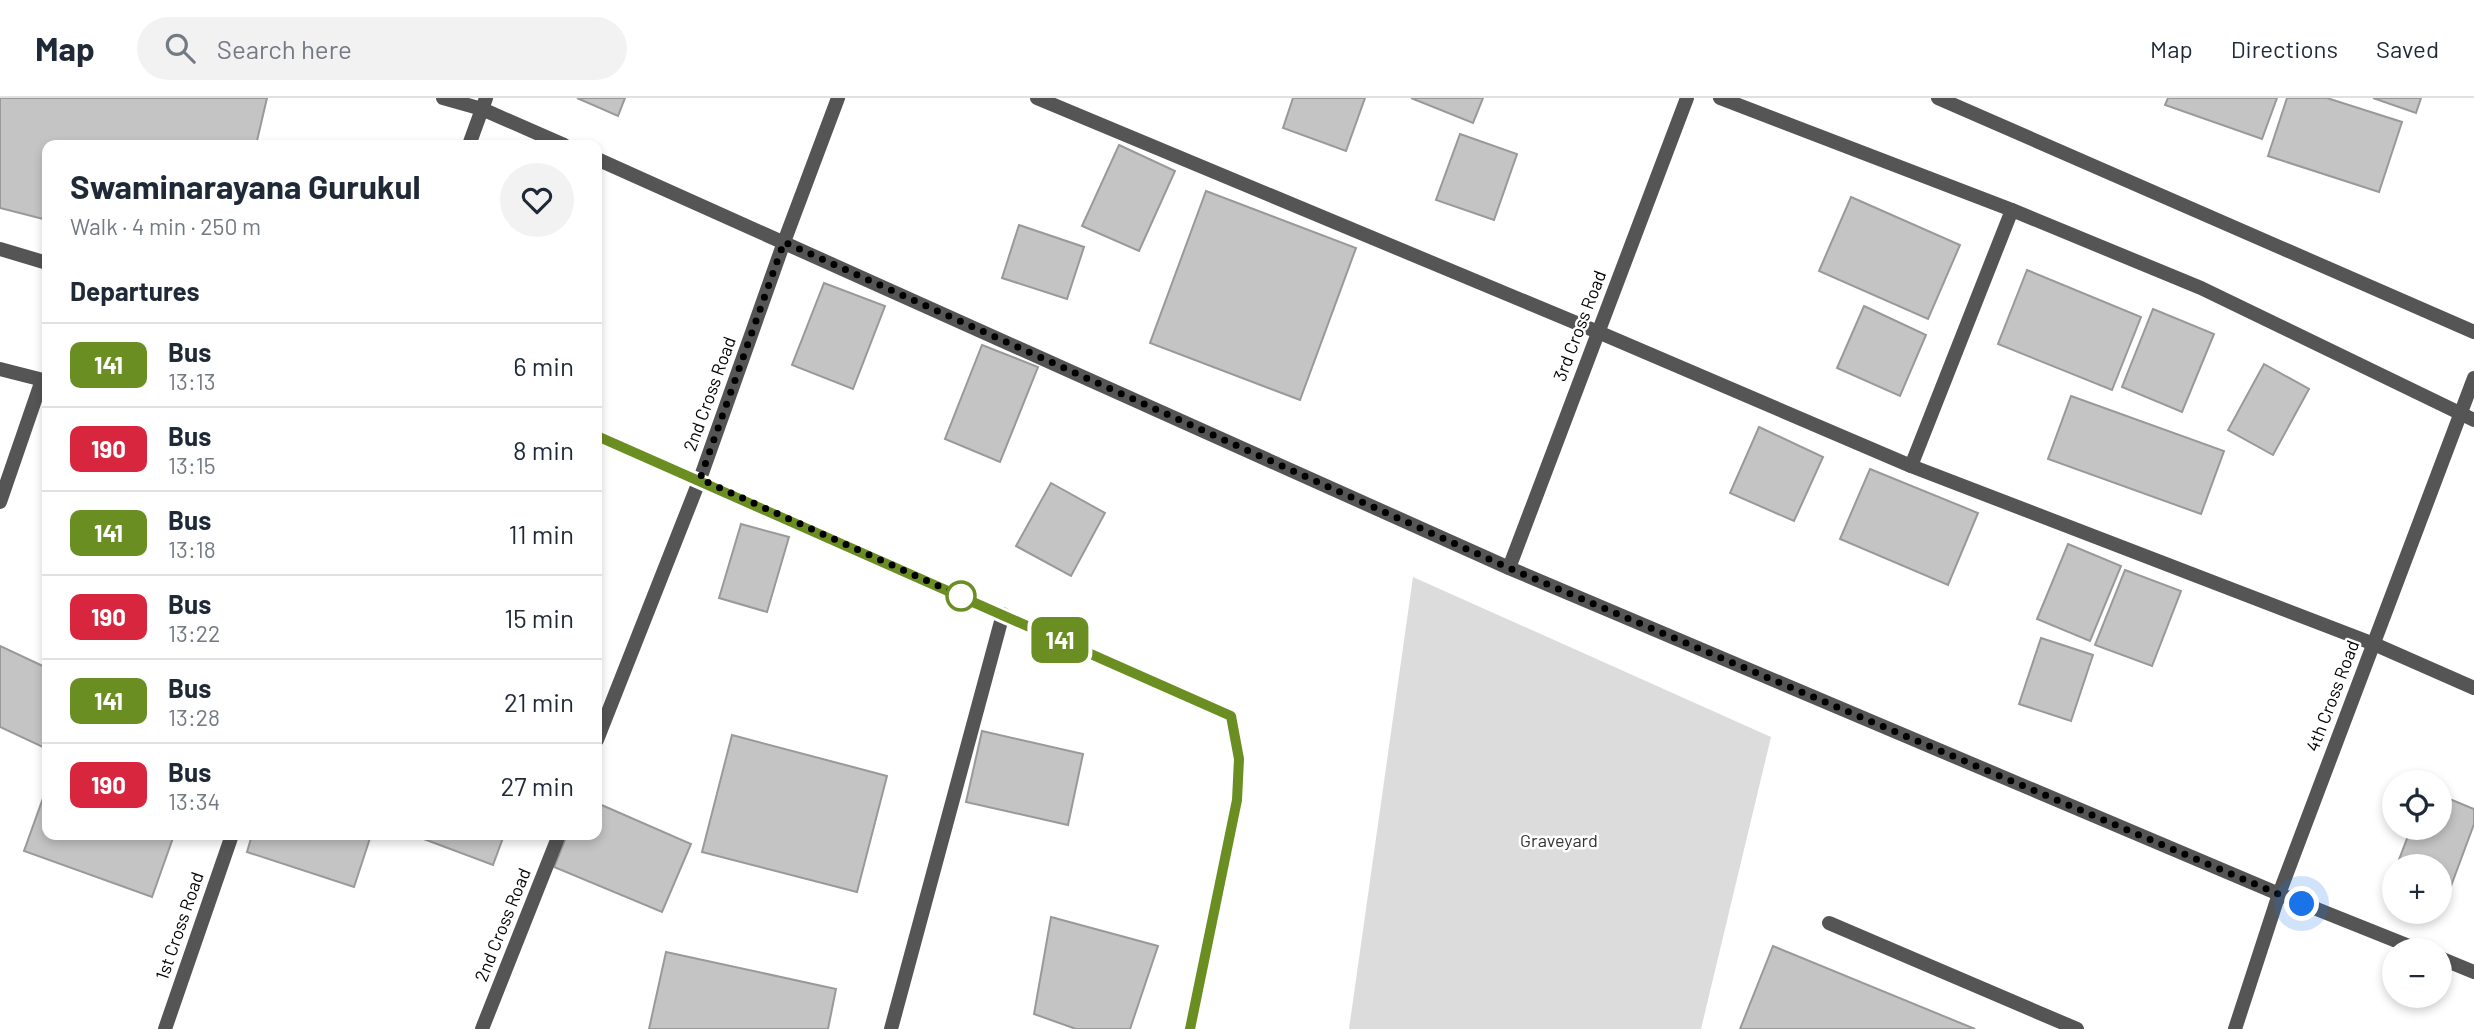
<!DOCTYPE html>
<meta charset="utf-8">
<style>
body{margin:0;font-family:Barlow,sans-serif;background:#f2f2f3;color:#1f2937;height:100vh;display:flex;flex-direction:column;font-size:26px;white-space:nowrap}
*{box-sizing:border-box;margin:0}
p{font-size:23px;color:#747a83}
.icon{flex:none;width:38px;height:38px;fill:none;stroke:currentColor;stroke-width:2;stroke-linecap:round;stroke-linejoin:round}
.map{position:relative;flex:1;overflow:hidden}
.drawer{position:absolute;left:42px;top:42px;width:560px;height:700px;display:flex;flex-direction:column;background:#fff;border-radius:14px;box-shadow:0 4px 10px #0003}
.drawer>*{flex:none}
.badge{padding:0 14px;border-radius:10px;font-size:24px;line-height:46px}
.buttons{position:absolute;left:2382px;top:672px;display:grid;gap:14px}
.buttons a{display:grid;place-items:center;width:70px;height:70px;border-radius:50%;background:#fff;box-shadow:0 4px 10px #0003;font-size:35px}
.you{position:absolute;width:35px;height:35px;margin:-18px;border:5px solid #fff;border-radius:50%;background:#1a73e8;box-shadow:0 0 0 10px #1a73e833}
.map>.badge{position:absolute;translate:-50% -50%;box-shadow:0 0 0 4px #fff}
h2{padding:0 28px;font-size:26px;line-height:63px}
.round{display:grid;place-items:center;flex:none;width:74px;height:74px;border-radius:37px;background:#f2f2f3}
.overview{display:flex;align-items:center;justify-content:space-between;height:119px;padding:0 28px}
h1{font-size:33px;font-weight:700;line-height:52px}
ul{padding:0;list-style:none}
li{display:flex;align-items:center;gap:21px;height:84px;padding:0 28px;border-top:2px solid #e0e1e3}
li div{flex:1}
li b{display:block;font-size:26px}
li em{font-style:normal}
li .badge{min-width:77px;font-weight:700;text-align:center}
header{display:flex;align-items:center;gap:42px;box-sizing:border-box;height:98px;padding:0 35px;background:#fff;border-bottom:2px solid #e0e1e3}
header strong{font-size:33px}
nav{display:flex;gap:38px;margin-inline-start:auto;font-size:24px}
.search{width:490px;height:63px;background:#f2f2f3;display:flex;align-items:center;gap:18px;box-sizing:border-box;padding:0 24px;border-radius:38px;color:#747a83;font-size:26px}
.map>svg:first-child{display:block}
.green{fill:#dcdcdc}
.building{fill:#c4c4c4;stroke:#999;stroke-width:2}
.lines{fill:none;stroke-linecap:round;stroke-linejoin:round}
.service{stroke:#555;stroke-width:14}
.minor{stroke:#555;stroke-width:14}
.tertiary{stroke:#555;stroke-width:14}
.line-casing{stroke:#fff;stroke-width:16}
.line{stroke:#6b8e23;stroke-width:10}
.walk{stroke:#000;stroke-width:7;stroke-dasharray:0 12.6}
.stop-dot{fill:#fff;stroke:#6b8e23;stroke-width:3.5}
.labels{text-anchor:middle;stroke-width:5;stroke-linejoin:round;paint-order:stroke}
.street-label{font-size:18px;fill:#000;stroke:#fff}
.park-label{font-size:18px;fill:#333;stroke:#fff}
</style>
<header>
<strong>Map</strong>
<div class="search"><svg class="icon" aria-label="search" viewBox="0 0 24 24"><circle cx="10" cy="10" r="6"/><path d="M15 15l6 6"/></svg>Search here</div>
<nav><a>Map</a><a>Directions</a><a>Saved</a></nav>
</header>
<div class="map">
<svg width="2474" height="931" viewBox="0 0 2474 931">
<rect width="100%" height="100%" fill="#fff"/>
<polygon class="green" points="1413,479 1771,639 1701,931 1349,931"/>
<g class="building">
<polygon points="0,0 267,0 256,47 47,47 47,122 0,110"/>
<polygon points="577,0 625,0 618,18"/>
<polygon points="1293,0 1365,0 1346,53 1283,30"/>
<polygon points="1411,0 1483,0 1473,25"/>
<polygon points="2168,0 2277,0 2262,41 2165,7"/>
<polygon points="2287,0 2327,0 2402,24 2379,94 2268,58"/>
<polygon points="2373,0 2421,0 2416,15"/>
<polygon points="1460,36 1517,56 1494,122 1436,102"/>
<polygon points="1119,47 1175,73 1139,153 1082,128"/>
<polygon points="1206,93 1356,150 1300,302 1150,245"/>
<polygon points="1851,99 1960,147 1928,221 1819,173"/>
<polygon points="1019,127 1084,149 1067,201 1002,180"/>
<polygon points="2027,172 2141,219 2112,292 1998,246"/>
<polygon points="824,185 885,208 853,291 792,267"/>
<polygon points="1864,208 1926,237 1900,298 1837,270"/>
<polygon points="2153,211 2214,236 2182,314 2122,289"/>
<polygon points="982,247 1038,269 1000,364 945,341"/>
<polygon points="2264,266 2309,291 2273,357 2228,332"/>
<polygon points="2071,298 2224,353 2201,416 2048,361"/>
<polygon points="1759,329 1823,359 1794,423 1730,395"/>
<polygon points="1870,371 1978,415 1948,487 1840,441"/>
<polygon points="1051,385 1105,415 1071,478 1016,448"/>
<polygon points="741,426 789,439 767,514 719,500"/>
<polygon points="2068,446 2121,468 2090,543 2037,521"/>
<polygon points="2125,472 2181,493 2152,568 2095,547"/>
<polygon points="2041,540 2093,557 2071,623 2019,606"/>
<polygon points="0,548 47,570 47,651 0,629"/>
<polygon points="982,633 1083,656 1068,727 966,704"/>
<polygon points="732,637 887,678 857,794 702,754"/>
<polygon points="47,689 47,737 174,737 152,799 24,753"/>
<polygon points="2440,697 2474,711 2474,726 2451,788 2440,783 2440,768 2397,767 2411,730 2440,730"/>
<polygon points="597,705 691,746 662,814 554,769 567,737 597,737"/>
<polygon points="252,737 371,737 354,789 247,754"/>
<polygon points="413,737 504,737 493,767"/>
<polygon points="1051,819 1158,848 1130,931 1076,931 1034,916"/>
<polygon points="1773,848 1975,931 1740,931"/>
<polygon points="666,854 836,891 828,931 649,931"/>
</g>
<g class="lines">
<g class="service">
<polyline points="443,0 482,11"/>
<polyline points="0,151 47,165"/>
</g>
<g class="minor">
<polyline points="1037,0 1598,234 1911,368 2374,546 2474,590"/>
<polyline points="482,11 564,47"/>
<polyline points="469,47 486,0"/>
<polyline points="597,61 1509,470 2279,796 2419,852"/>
<polyline points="0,271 47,283"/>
<polyline points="597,338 1231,618 1239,661 1237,702 1190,931"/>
<polyline points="1911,368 2012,112"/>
<polyline points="0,404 42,282"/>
<polyline points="1509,470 1687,0"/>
<polyline points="597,642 700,381 784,144 838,0"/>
<polyline points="1829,825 2077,931"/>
<polyline points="2440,860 2474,874"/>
<polyline points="165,931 232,737"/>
<polyline points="482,931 559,737"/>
<polyline points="891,931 1003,516"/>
<polyline points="2235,931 2279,796 2474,280"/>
</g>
<g class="tertiary">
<polyline points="1720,0 2012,112 2201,190 2474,322"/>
<polyline points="1938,0 2474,234"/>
</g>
</g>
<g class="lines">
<g class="line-casing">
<polyline id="line" points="597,338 1231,618 1239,661 1237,702 1190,931"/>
</g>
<use href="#line" class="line"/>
<polyline class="walk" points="961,498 700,381 784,144 1509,470 2302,806"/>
</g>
<circle class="stop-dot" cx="961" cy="498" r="14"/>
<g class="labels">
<g class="street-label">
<text transform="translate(1580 228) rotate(-69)" y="6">3rd Cross Road</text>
<text transform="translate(710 296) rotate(-70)" y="6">2nd Cross Road</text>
<text transform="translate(2333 598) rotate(-69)" y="6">4th Cross Road</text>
<text transform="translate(503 827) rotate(-68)" y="6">2nd Cross Road</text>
<text transform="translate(180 828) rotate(-71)" y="6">1st Cross Road</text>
</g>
<g class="park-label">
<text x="1559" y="749">Graveyard</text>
</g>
</g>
</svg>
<div class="buttons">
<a><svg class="icon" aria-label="locate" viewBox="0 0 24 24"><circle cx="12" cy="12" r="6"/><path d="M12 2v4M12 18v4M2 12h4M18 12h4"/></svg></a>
<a>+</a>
<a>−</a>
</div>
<div class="you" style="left:2302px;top:806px"></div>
<b class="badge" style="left:1060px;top:542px;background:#6b8e23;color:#fff">141</b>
<section class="drawer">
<div class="overview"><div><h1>Swaminarayana Gurukul</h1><p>Walk · 4 min · 250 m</p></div><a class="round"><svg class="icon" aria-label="heart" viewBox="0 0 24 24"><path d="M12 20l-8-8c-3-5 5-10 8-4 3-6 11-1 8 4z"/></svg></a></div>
<h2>Departures</h2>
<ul>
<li><span class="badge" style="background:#6b8e23;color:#fff">141</span><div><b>Bus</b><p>13:13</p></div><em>6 min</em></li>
<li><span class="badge" style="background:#d7263d;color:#fff">190</span><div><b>Bus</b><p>13:15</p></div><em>8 min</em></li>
<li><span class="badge" style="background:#6b8e23;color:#fff">141</span><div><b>Bus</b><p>13:18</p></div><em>11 min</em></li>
<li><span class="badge" style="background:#d7263d;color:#fff">190</span><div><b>Bus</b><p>13:22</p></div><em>15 min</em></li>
<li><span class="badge" style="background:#6b8e23;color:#fff">141</span><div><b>Bus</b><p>13:28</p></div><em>21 min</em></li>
<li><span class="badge" style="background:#d7263d;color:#fff">190</span><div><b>Bus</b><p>13:34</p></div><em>27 min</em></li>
</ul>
</section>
</div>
